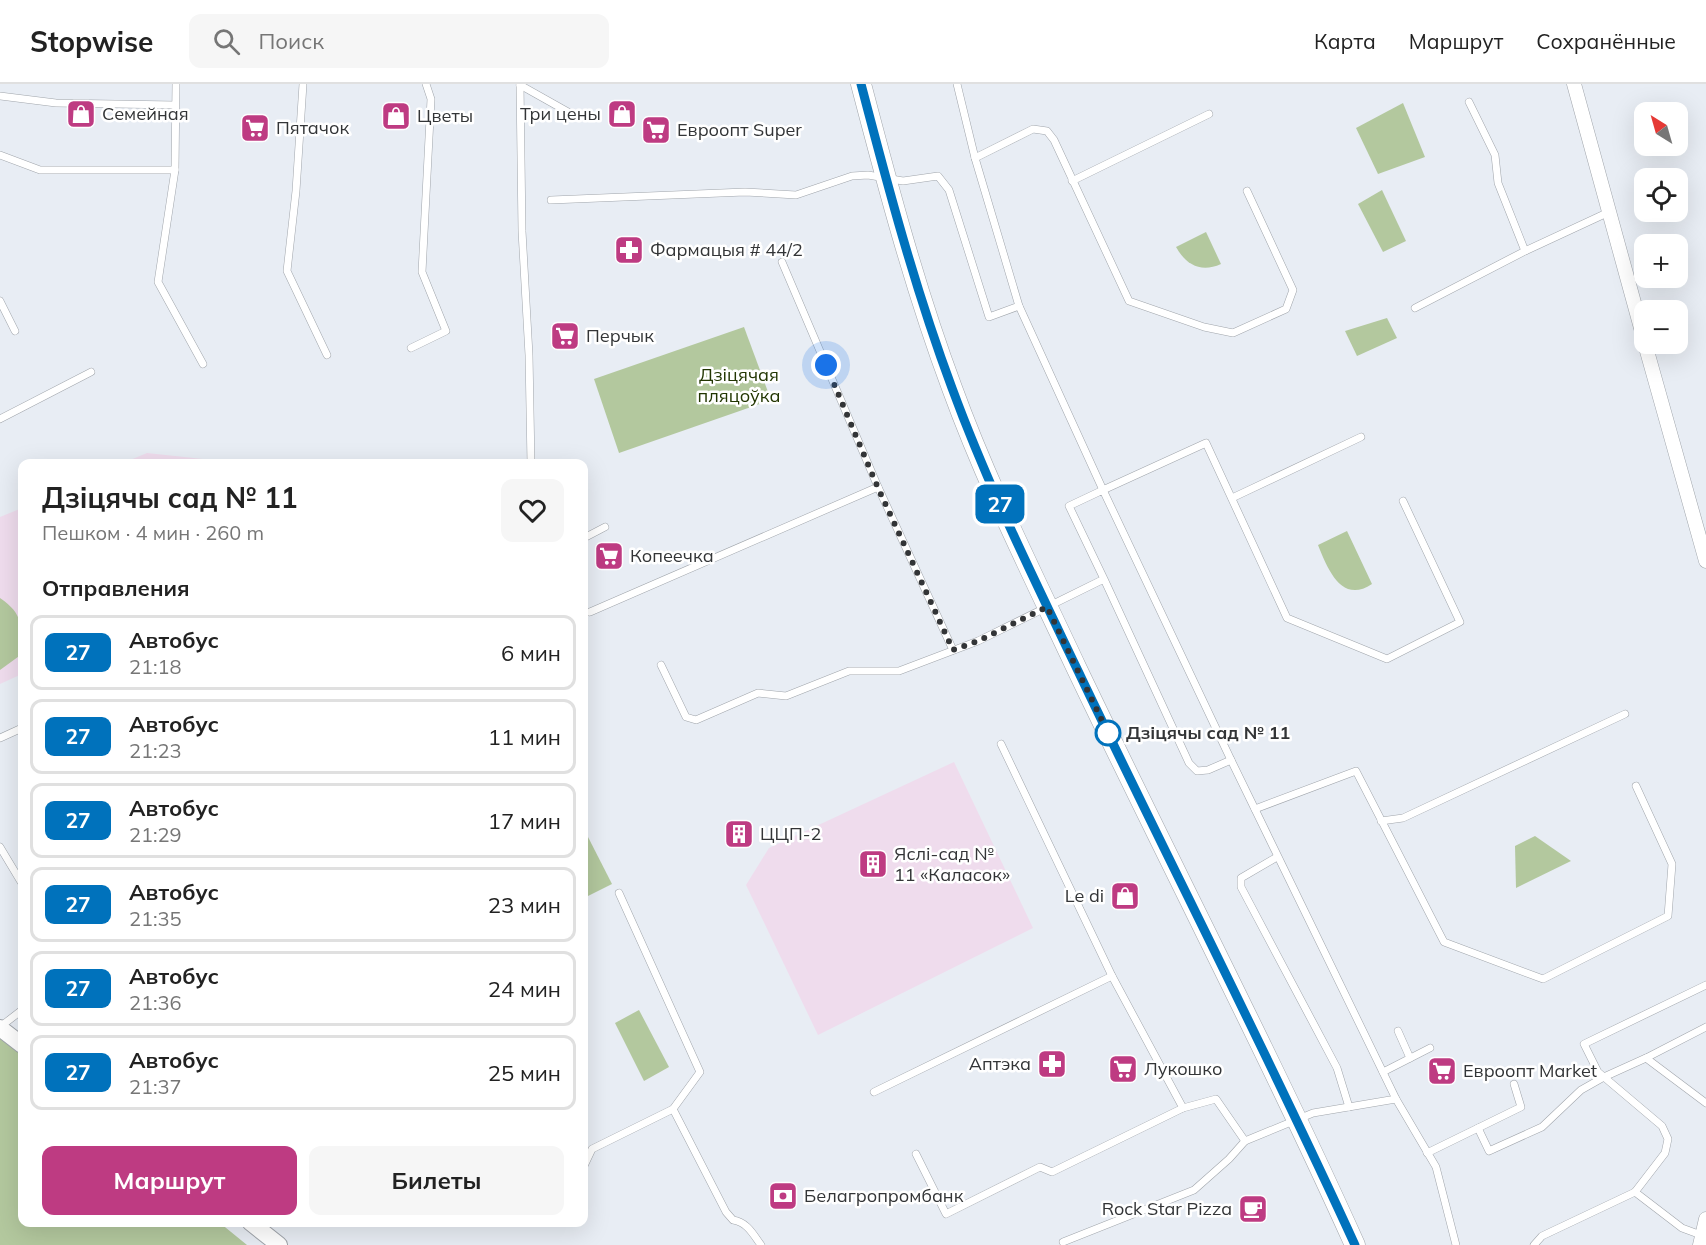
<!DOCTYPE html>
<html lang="ru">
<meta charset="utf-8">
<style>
body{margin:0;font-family:Mulish,sans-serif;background:#f6f6f6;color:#222;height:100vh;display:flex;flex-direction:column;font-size:22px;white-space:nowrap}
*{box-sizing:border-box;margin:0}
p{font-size:20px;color:#767676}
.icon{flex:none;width:33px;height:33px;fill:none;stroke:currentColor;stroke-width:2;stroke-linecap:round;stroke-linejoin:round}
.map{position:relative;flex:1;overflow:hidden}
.sheet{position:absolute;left:18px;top:375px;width:570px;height:768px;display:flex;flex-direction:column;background:#fff;border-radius:12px;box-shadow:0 6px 24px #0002}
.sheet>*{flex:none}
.badge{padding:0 12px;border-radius:9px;font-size:21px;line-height:39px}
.needle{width:39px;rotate:323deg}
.fabs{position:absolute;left:1634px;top:18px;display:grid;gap:12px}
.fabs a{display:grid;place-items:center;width:54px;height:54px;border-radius:12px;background:#fff;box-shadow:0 6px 24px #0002;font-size:30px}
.you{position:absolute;width:30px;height:30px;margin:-15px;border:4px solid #fff;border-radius:50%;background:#1a73e8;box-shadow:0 0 0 9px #1a73e833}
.map>.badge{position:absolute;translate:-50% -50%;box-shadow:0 0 0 3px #fff}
h2{padding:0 24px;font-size:22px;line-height:54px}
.round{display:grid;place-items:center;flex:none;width:63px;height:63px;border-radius:12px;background:#f6f6f6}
.head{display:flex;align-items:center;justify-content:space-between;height:102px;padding:0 24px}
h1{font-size:28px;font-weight:700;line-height:45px}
.cta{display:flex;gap:12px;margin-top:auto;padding:12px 24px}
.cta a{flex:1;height:69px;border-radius:12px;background:#be3b82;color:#fff;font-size:24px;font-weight:700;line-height:69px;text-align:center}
.cta a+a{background:#f6f6f6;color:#222}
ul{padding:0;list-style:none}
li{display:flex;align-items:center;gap:18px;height:75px;margin:0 12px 9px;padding:0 12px;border:3px solid #e0e0e0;border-radius:12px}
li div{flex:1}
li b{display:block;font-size:22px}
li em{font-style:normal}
li .badge{min-width:66px;font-weight:700;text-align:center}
header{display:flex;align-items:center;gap:36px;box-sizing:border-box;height:84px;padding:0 30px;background:#fff;border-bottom:2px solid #e0e0e0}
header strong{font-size:28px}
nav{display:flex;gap:33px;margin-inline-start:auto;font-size:21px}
.search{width:420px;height:54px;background:#f6f6f6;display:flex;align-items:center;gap:15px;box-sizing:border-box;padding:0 21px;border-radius:12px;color:#767676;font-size:22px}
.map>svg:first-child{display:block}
.education{fill:#efdced}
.green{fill:#b3c89e}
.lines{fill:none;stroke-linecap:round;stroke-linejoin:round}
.service-casing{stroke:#a0a5ab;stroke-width:8}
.minor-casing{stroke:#a0a5ab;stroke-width:15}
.tertiary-casing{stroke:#a0a5ab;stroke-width:18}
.secondary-casing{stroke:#a0a5ab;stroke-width:21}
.service{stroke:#fff;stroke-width:7}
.minor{stroke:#fff;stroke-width:14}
.tertiary{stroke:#fff;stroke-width:16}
.secondary{stroke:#fff;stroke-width:20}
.line-casing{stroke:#fff;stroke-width:14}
.line{stroke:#0072bc;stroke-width:9}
.walk{stroke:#333537;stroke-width:6;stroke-dasharray:0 10.8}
.stop-dot{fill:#fff;stroke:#0072bc;stroke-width:3}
.labels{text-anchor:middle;stroke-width:5;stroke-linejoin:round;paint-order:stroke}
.poi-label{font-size:18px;fill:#333537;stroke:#fff;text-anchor:start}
.park-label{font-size:18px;fill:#223602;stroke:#fff}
.stop-label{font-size:18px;font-weight:bold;fill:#333537;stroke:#fff;text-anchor:start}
</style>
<header>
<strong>Stopwise</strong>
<div class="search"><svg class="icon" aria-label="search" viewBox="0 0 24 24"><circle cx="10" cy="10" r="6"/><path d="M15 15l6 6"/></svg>Поиск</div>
<nav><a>Карта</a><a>Маршрут</a><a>Сохранённые</a></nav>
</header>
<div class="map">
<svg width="1706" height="1161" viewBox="0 0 1706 1161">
<rect width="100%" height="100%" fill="#e8edf4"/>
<g class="education">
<polygon points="147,369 231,378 245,379 123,379"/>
<polygon points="22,424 22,590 0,600 0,433"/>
<polygon points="954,678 1033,844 818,951 746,801 769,764"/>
</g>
<g class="green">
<polygon points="1403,19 1425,73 1378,90 1356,44"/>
<polygon points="1382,106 1406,157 1383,168 1358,120"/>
<path d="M1206,148L1221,180C1201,189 1186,181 1176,163Z"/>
<polygon points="1387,234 1397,254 1357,272 1345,247"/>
<polygon points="744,243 771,316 619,369 594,295"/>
<path d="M1347,447L1372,500C1341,521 1327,483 1318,461Z"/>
<path d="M0,514C24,530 22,544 22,570L0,586Z"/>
<polygon points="587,751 612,800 584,814 584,752"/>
<polygon points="1535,752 1571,777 1516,804 1515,762"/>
<polygon points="639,926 669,983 644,997 615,939"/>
<polygon points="0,948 22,966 22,1138 220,1139 247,1161 0,1161"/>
</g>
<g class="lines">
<g class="service-casing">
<g id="service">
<polyline points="303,0 296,107 287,187 327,271"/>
<polyline points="520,0 522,147 529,271 531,380"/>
<polyline points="957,0 975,74 1033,45 1047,47 1054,56 1129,217 1204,243 1233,249 1286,225 1293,206 1247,107"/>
<polyline points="520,1 577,33"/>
<polyline points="0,12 56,19 175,21"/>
<polyline points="1469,18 1495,71 1498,99 1525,167"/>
<polyline points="0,71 40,86 175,86 176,0"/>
<polyline points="975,74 1019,222 1103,406 1206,359 1287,534 1387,575 1460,538 1403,417"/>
<polyline points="175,86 158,198 203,280"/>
<polyline points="1072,97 1209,30"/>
<polyline points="551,116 745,108 796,111 852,92 868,91 903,97 938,92 949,106 989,233 1019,222"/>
<polyline points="782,178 878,403 953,566"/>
<polyline points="0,217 15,247"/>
<polyline points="1415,224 1525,167 1609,128"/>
<polyline points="411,264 446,247 422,188 431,15 426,0"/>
<polyline points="0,335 91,288"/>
<polyline points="1232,414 1361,353"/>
<polyline points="584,454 605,443"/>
<polyline points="590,528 878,403"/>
<polyline points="661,581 686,633 696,636 758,609 786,612 849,587 899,587 978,557 1104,495 1069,422 1103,406 1231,676 1208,686 1197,687 1189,679 1104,495"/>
<polyline points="0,654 22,644"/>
<polyline points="1001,660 1112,892 1183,1024"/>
<polyline points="1255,725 1356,687 1444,858 1543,895 1668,832 1672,780 1636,702"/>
<polyline points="1381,737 1403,734 1625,630"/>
<polyline points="0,763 21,798 22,797"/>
<polyline points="1277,773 1241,794 1241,803 1337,984 1349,1023"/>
<polyline points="0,943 22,926"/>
<polyline points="1706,943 1646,974 1706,1019"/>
<polyline points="1398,947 1410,974"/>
<polyline points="1646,974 1604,993 1598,988 1584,960 1706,901"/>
<polyline points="1383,988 1430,964"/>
<polyline points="874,1008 1112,892"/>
<polyline points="1396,1015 1436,1083 1456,1161"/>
<path d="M673,1025L726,1128L733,1136C747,1138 753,1150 761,1161"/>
<polyline points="1478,1044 1489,1067 1542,1043 1581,1006 1604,993 1662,1042 1668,1055 1665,1069 1635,1108"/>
<polyline points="1427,1069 1521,1023 1514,1000"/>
<polyline points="916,1070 946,1130 1040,1083 1052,1088 1183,1024 1216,1015 1245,1057 1313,1029 1396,1015 1231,676"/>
<polyline points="584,1082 592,1065 673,1025 700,988 619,809"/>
<polyline points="1063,1158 1194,1106 1229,1075 1245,1057"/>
<polyline points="1534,1161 1542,1152 1635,1108 1682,1144 1701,1151"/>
</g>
</g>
<g class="minor-casing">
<g id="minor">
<polyline points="1574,0 1644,255"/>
<polyline points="1645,260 1706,477"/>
<polyline points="1700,1161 1706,1135"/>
</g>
</g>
<g class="tertiary-casing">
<g id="tertiary">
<polyline points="0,944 22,961"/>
<polyline points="250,1138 279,1161"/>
</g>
</g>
<g class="secondary-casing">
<path id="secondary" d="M861,0C888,103 915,205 952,304C987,400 1033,491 1076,583C1168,776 1267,966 1355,1161"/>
</g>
<use href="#service" class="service"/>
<use href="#minor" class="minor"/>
<use href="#tertiary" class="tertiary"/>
<use href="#secondary" class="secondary"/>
</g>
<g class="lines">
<g class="line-casing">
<path id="line" d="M861,0C888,103 915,205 952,304C988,402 1034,495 1079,589C1170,780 1267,968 1355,1161"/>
</g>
<use href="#line" class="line"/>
<polyline class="walk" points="826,281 878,404 953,566 978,557 1047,523 1108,649"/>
</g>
<defs>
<g id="shop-square" transform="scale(1.5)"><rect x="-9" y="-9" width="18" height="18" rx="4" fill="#be3b82" stroke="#fff"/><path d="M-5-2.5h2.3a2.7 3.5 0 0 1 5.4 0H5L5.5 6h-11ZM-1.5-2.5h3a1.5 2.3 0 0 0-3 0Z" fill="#fff"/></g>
<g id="supermarket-square" transform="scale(1.5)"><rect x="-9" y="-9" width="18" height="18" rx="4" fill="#be3b82" stroke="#fff"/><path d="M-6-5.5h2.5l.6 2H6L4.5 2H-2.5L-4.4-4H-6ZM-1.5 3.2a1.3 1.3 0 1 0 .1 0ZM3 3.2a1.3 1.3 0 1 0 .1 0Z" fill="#fff"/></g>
<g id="pharmacy-square" transform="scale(1.5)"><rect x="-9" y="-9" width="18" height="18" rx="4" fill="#be3b82" stroke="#fff"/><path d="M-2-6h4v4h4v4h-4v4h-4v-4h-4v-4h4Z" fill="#fff"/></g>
<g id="building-square" transform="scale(1.5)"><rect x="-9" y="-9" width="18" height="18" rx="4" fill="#be3b82" stroke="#fff"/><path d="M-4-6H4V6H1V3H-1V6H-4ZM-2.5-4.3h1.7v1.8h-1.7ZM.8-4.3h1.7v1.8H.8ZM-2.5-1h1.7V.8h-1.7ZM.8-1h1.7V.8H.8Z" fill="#fff"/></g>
<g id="bank-square" transform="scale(1.5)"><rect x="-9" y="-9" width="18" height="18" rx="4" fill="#be3b82" stroke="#fff"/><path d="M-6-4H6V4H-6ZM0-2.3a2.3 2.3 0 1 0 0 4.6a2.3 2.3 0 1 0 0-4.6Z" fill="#fff"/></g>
<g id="cafe-square" transform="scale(1.5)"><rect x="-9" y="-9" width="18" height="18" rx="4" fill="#be3b82" stroke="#fff"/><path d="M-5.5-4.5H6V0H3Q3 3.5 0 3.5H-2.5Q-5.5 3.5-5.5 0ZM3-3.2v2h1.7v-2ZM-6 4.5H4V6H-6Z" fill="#fff"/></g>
</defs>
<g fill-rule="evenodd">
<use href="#shop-square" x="81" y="30"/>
<use href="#shop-square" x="622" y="30"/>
<use href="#shop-square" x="396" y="32"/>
<use href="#supermarket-square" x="255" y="44"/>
<use href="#supermarket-square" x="656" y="46"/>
<use href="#pharmacy-square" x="629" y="166"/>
<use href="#supermarket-square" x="565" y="252"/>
<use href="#supermarket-square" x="609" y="472"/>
<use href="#building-square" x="739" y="750"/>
<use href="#building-square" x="873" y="780"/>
<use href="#shop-square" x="1125" y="812"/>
<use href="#pharmacy-square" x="1052" y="980"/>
<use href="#supermarket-square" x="1123" y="985"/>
<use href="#supermarket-square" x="1442" y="987"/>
<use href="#bank-square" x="783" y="1112"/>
<use href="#cafe-square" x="1253" y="1125"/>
</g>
<circle class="stop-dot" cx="1108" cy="649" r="12"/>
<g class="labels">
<g class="poi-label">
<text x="102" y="36">Семейная</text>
<text x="601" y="36" text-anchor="end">Три цены</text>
<text x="417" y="38">Цветы</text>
<text x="276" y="50">Пятачок</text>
<text x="677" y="52">Евроопт Super</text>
<text x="650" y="172">Фармацыя # 44/2</text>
<text x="586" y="258">Перчык</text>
<text x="630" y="478">Копеечка</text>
<text x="760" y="756">ЦЦП-2</text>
<text x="894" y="776">Яслі-сад №<tspan x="894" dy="21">11 «Каласок»</tspan></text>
<text x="1104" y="818" text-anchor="end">Le di</text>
<text x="1031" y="986" text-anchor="end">Аптэка</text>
<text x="1144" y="991">Лукошко</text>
<text x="1463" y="993">Евроопт Market</text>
<text x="804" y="1118">Белагропромбанк</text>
<text x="1232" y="1131" text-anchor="end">Rock Star Pizza</text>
</g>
<g class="park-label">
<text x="739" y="297">Дзіцячая<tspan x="739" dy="21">пляцоўка</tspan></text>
</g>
<g class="stop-label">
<text x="1126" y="655">Дзіцячы сад № 11</text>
</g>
</g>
</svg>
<div class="fabs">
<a><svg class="needle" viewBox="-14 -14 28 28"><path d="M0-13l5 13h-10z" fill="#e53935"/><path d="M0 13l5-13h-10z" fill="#767676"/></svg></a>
<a><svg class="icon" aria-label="locate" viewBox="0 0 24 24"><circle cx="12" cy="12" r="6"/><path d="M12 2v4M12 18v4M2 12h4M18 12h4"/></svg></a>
<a>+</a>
<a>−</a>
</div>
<div class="you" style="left:826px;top:281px"></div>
<b class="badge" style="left:1000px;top:420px;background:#0072bc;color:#fff">27</b>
<section class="sheet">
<div class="head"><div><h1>Дзіцячы сад № 11</h1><p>Пешком · 4 мин · 260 m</p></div><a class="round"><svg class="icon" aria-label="heart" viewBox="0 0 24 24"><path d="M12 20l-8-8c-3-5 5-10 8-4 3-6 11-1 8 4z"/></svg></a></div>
<h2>Отправления</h2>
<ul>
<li><span class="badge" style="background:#0072bc;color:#fff">27</span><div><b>Автобус</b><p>21:18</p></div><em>6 мин</em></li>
<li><span class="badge" style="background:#0072bc;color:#fff">27</span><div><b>Автобус</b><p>21:23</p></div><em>11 мин</em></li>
<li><span class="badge" style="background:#0072bc;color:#fff">27</span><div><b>Автобус</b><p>21:29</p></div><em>17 мин</em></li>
<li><span class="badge" style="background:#0072bc;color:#fff">27</span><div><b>Автобус</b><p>21:35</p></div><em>23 мин</em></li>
<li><span class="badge" style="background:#0072bc;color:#fff">27</span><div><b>Автобус</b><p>21:36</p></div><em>24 мин</em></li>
<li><span class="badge" style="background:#0072bc;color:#fff">27</span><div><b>Автобус</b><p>21:37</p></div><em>25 мин</em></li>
</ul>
<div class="cta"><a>Маршрут</a><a>Билеты</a></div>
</section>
</div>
